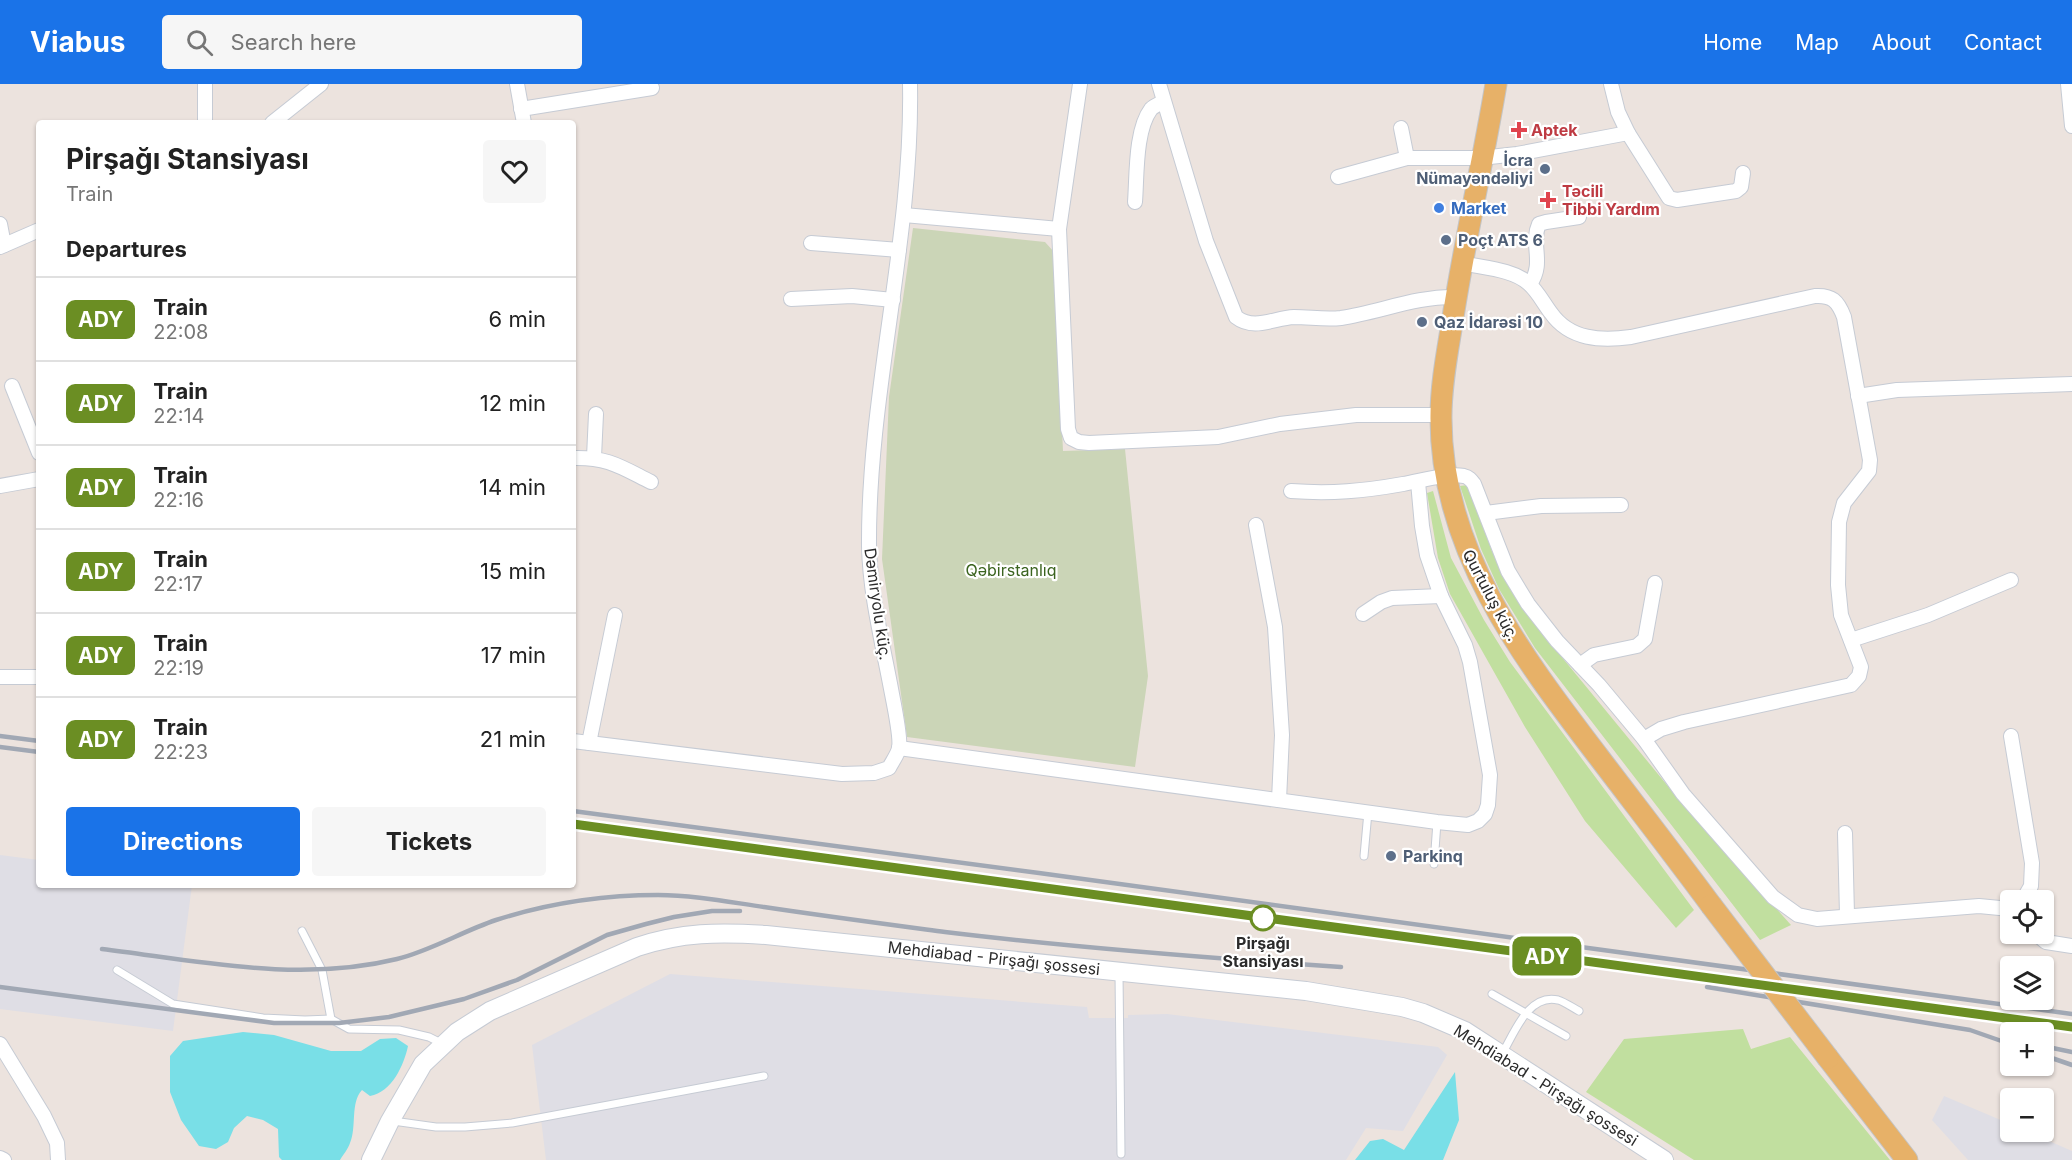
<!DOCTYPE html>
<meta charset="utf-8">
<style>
body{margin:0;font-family:Inter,sans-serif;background:#f6f6f6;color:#222;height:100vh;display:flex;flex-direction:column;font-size:22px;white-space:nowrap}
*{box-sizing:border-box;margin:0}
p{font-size:20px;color:#767676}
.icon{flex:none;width:33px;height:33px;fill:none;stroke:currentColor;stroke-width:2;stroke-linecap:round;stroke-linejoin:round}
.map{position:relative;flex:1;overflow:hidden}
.drawer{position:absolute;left:36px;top:36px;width:540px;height:768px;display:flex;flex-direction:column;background:#fff;border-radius:6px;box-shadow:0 2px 4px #0004}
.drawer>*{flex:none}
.badge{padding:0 12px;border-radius:9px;font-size:21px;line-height:39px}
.fabs{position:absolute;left:2000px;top:806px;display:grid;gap:12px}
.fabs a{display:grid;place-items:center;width:54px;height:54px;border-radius:6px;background:#fff;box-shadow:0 2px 4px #0004;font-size:30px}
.map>.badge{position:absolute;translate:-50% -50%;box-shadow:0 0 0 3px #fff}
h2{padding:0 30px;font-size:22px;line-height:54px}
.round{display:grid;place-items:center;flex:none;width:63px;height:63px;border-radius:6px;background:#f6f6f6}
.summary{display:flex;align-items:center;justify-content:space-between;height:102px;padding:0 30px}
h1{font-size:28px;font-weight:700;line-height:45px}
.primary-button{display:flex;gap:12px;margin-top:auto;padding:12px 30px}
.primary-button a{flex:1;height:69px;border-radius:6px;background:#1a73e8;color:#fff;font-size:24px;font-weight:700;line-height:69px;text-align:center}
.primary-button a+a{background:#f6f6f6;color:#222}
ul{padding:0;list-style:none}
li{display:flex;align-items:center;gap:18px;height:84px;padding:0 30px;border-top:2px solid #e0e0e0}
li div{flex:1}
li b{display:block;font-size:22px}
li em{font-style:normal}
li .badge{min-width:66px;font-weight:700;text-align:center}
header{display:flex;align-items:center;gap:36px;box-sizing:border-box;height:84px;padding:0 30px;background:#1a73e8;color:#fff}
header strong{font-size:28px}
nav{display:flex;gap:33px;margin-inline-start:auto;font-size:21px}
.search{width:420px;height:54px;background:#f6f6f6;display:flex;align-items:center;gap:15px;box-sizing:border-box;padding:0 21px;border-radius:6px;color:#767676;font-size:22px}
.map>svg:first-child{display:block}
.industrial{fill:#dfdee5}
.green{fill:#c1df9f}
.cemetery{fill:#cbd5b7}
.water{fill:#79dfe7}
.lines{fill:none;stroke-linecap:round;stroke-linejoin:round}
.service-casing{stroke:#c6cbd4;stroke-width:9}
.minor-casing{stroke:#c6cbd4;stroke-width:16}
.secondary-casing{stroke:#c6cbd4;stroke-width:20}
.primary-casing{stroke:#c4c4c4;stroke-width:23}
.service{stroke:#fff;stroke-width:7}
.minor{stroke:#fff;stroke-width:14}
.secondary{stroke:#fff;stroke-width:18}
.primary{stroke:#e7b168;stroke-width:21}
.rail{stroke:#a1a8b4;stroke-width:4.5}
.primary-bridge-casing{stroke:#c4c4c4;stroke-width:23;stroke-linecap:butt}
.primary-bridge{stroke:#e7b168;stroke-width:21}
.line-casing{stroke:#fff;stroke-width:14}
.line{stroke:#6b8e23;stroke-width:9}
.health-dot{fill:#e0444e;stroke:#fff;stroke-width:2}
.service-dot{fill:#5c6f8a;stroke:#fff;stroke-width:2}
.shop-dot{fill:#3f7fe0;stroke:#fff;stroke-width:2}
.stop-dot{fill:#fff;stroke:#6b8e23;stroke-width:3}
.labels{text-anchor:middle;stroke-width:4.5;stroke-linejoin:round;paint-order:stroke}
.health-label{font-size:16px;font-weight:bold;fill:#be3a42;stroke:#fff;text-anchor:start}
.service-label{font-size:16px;font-weight:bold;fill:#4e5e75;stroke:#fff;text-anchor:start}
.shop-label{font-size:16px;font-weight:bold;fill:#366cbe;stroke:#fff;text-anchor:start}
.park-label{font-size:16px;fill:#3b641f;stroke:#fff}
.street-label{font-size:16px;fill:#2b2b2b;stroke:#fff}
.stop-label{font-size:16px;font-weight:bold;fill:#2b2b2b;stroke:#fff}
</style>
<header>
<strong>Viabus</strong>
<div class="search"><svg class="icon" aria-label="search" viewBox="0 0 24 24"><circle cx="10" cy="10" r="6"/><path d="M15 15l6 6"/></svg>Search here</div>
<nav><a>Home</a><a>Map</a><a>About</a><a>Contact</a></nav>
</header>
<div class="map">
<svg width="2072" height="1076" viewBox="0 0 2072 1076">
<rect width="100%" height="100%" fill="#ece3de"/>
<g class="industrial">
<polygon points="0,771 39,776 39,801 192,801 173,947 0,925"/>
<polygon points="670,890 1087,923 1089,934 1128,934 1128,931 1167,930 1438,963 1447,971 1403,1047 1366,1044 1346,1076 546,1076 532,961"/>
<polygon points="1944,1012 2010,1040 2010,1047 2026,1047 2072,1067 2072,1076 1968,1076 1932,1036"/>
</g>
<g class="green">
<polygon points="1468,401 1492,467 1510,504 1542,549 1690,729 1791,841 1760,856 1535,564 1499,505 1481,465 1460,402"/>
<polygon points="1433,407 1451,474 1484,536 1510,578 1694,826 1676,844 1585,737 1525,643 1450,510 1438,474 1427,409"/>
<polygon points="1743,945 1751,965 1790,953 1890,1076 1694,1076 1586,1008 1624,955"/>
</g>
<polygon class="cemetery" points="913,144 1045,158 1054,168 1063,367 1125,365 1148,592 1135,683 907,653 882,475 889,313"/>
<g class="water">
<path d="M243,948L274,951L331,967H361L380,955L396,954L408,962C404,981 392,1008 370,1012L362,1006C350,1019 357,1043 350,1059C348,1065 343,1071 340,1076H282L279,1073L278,1045L263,1036L247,1032L234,1044L228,1058L216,1065L199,1062L181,1036L170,1008V972L183,957Z"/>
<polygon points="1455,988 1459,1036 1443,1076 1355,1076 1370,1057 1383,1055 1404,1066"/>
</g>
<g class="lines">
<g class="service-casing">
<g id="service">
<polyline points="1364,772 1368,728"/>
<polyline points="1434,780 1437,738"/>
<polyline points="302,847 322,886 331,935"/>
<polyline points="117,886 173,920 263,934 305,936 331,935 349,945 399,946 429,953 443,960"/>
<polyline points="1119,890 1121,1070"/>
<polyline points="1492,910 1566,952"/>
<path d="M1502,970C1514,950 1528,909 1558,916C1565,918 1573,924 1579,927"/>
<polyline points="393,1037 436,1043 465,1043 512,1039 764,992"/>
</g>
</g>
<g class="minor-casing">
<g id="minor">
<polyline points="205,0 205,39"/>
<polyline points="517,0 524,39"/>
<polyline points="1080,0 1059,145 1068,345 1071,354 1079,358 1089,359 1218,353 1280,340 1356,331 1441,331"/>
<path d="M1159,0L1206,157L1236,233C1254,247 1274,234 1294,233C1310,233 1325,236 1341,234C1380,228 1417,212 1456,213"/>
<polyline points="2068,0 2072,42"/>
<polyline points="521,25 652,4"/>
<polyline points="272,39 321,0"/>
<polyline points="1401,44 1407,74"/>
<polyline points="1628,49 1669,114 1677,116 1736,107 1741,103 1743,89"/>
<polyline points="1338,93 1407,74 1481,74 1517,70 1628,49 1618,28 1611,0"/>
<path d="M1135,118C1137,92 1135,46 1151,25C1154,22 1159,20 1163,18"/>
<polyline points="904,131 1059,145"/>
<polyline points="0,140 4,161"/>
<polyline points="811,159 899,166"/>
<polyline points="0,163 39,146"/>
<path d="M1462,179C1483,184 1512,185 1528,199C1537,206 1544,220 1551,229C1570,256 1601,257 1631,253L1815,212C1832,211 1838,217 1844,233L1870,376L1869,387L1844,419L1839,438L1838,501L1841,531L1861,583L1859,592L1851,601L1684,638L1661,645L1644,655"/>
<path d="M1530,200C1545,179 1530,160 1539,140L1546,138L1579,133"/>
<polyline points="791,215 852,212 893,216"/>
<polyline points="12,302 39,369"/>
<polyline points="1858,312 1897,306 2072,300"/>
<polyline points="594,373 596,330"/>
<path d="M573,374C608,373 621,383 651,398"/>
<polyline points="0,402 39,395"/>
<path d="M1291,407C1331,410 1364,407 1403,400C1421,397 1445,389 1464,392C1469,393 1471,396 1474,400L1508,487L1528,520L1557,557L1599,601L1644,655L1683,710L1773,813L1798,831L1817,835L1979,822L2010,825"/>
<polyline points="1486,429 1541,422 1621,421"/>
<polyline points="1256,441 1275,543 1282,651 1279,716"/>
<polyline points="1363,530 1381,518 1392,514 1441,512"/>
<polyline points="1851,556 1928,531 2011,496"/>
<polyline points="1580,581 1594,571 1637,562 1645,555 1655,499"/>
<polyline points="0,593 39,593"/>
<polyline points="2011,652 2032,779 2031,802 2023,816"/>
<path d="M573,657L842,690L874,689L889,684C892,678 898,670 899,664C901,655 894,620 892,610C883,561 870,511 869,462C868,307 913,155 910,0"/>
<polyline points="589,659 615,531"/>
<polyline points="899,664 1437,738 1468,741 1478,737 1485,730 1488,721 1490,691 1470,578 1465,561 1441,512 1427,471 1422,442 1418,398"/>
<polyline points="1845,749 1847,831"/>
<polyline points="2035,849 2046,858 2072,862"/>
<polyline points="0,960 44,1032 57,1059 58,1076"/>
<polyline points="0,1074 4,1076"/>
</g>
</g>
<g class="secondary-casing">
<path id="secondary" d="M371,1076L390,1037L423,980L457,948L490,927L637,863C682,848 719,848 766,851L1306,907L1402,923L1423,929L1465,947L1664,1076"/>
</g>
<g class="primary-casing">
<g id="primary">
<path d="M1496,0C1483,78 1465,155 1453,233C1448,265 1441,299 1441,332C1440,465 1521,571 1598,672C1636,722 1674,771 1711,821"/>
<polyline points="1828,974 1907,1076"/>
</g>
</g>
<use href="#service" class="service"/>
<use href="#minor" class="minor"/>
<use href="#secondary" class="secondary"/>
<use href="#primary" class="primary"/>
<g class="rail">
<polyline points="0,652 39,657"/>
<polyline points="0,663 39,668"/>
<polyline points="573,727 1039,789 2072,930"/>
<polyline points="573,740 2072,943"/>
<path d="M102,865C199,877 300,899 397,875C430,867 463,847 496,836C549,819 603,811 658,811C693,811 729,818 764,823C824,832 885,840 945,848C1077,864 1209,874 1341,883"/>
<polyline points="0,903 274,939 339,939 389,933 464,915 517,896 607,851 646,840 674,833 712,827 740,827"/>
<polyline points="1707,903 1970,946 2010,960"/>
<polyline points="2043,962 2072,968"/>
<polyline points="2043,971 2072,981"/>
</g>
<g class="primary-bridge-casing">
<polyline id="primary-bridge" points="1711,821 1828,974"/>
</g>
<use href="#primary-bridge" class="primary-bridge"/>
</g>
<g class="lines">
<g class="line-casing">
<polyline id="line" points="573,740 2072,943"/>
</g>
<use href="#line" class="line"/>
</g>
<g class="health-dot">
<path d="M1516 37h6v6h6v6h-6v6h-6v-6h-6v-6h6z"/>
<path d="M1545 107h6v6h6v6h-6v6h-6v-6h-6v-6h6z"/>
</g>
<g class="service-dot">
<circle cx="1545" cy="85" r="6"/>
<circle cx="1446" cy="156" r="6"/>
<circle cx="1422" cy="238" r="6"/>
<circle cx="1391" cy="772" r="6"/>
</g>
<circle class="shop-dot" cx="1439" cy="124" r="6"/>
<circle class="stop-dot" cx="1263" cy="834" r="12"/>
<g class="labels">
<g class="health-label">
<text x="1531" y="52">Aptek</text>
<text x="1562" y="113">Təcili<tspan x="1562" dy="18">Tibbi Yardım</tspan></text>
</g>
<g class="service-label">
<text x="1533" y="82" text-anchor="end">İcra<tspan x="1533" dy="18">Nümayəndəliyi</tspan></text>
<text x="1458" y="162">Poçt ATS 6</text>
<text x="1434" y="244">Qaz İdarəsi 10</text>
<text x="1403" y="778">Parkinq</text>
</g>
<g class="shop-label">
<text x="1451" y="130">Market</text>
</g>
<g class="park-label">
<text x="1011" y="492">Qəbirstanlıq</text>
</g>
<g class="street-label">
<text transform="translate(1491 511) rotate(62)" y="6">Qurtuluş küç.</text>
<text transform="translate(878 520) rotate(82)" y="6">Dəmiryolu küç.</text>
<text transform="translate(994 874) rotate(6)" y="6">Mehdiabad - Pirşağı şossesi</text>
<text transform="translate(1546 1001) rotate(32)" y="6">Mehdiabad - Pirşağı şossesi</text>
</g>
<g class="stop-label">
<text x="1263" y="865">Pirşağı<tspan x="1263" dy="18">Stansiyası</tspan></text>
</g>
</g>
</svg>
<div class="fabs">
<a><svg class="icon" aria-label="locate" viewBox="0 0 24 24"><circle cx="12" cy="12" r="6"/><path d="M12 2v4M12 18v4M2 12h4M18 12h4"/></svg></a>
<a><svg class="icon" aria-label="layers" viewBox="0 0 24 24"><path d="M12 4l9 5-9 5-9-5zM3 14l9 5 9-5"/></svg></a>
<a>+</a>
<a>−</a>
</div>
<b class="badge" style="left:1547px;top:872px;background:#6b8e23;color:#fff">ADY</b>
<section class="drawer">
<div class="summary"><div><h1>Pirşağı Stansiyası</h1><p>Train</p></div><a class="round"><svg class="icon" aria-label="heart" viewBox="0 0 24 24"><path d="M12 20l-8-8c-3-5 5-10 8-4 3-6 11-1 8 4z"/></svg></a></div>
<h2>Departures</h2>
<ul>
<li><span class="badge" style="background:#6b8e23;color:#fff">ADY</span><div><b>Train</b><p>22:08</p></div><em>6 min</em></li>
<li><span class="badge" style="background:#6b8e23;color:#fff">ADY</span><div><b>Train</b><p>22:14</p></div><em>12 min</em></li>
<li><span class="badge" style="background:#6b8e23;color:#fff">ADY</span><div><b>Train</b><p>22:16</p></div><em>14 min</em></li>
<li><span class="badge" style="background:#6b8e23;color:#fff">ADY</span><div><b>Train</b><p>22:17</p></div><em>15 min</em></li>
<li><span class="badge" style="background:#6b8e23;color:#fff">ADY</span><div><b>Train</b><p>22:19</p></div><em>17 min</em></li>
<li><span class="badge" style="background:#6b8e23;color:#fff">ADY</span><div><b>Train</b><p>22:23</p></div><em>21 min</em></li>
</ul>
<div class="primary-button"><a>Directions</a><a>Tickets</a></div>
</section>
</div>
